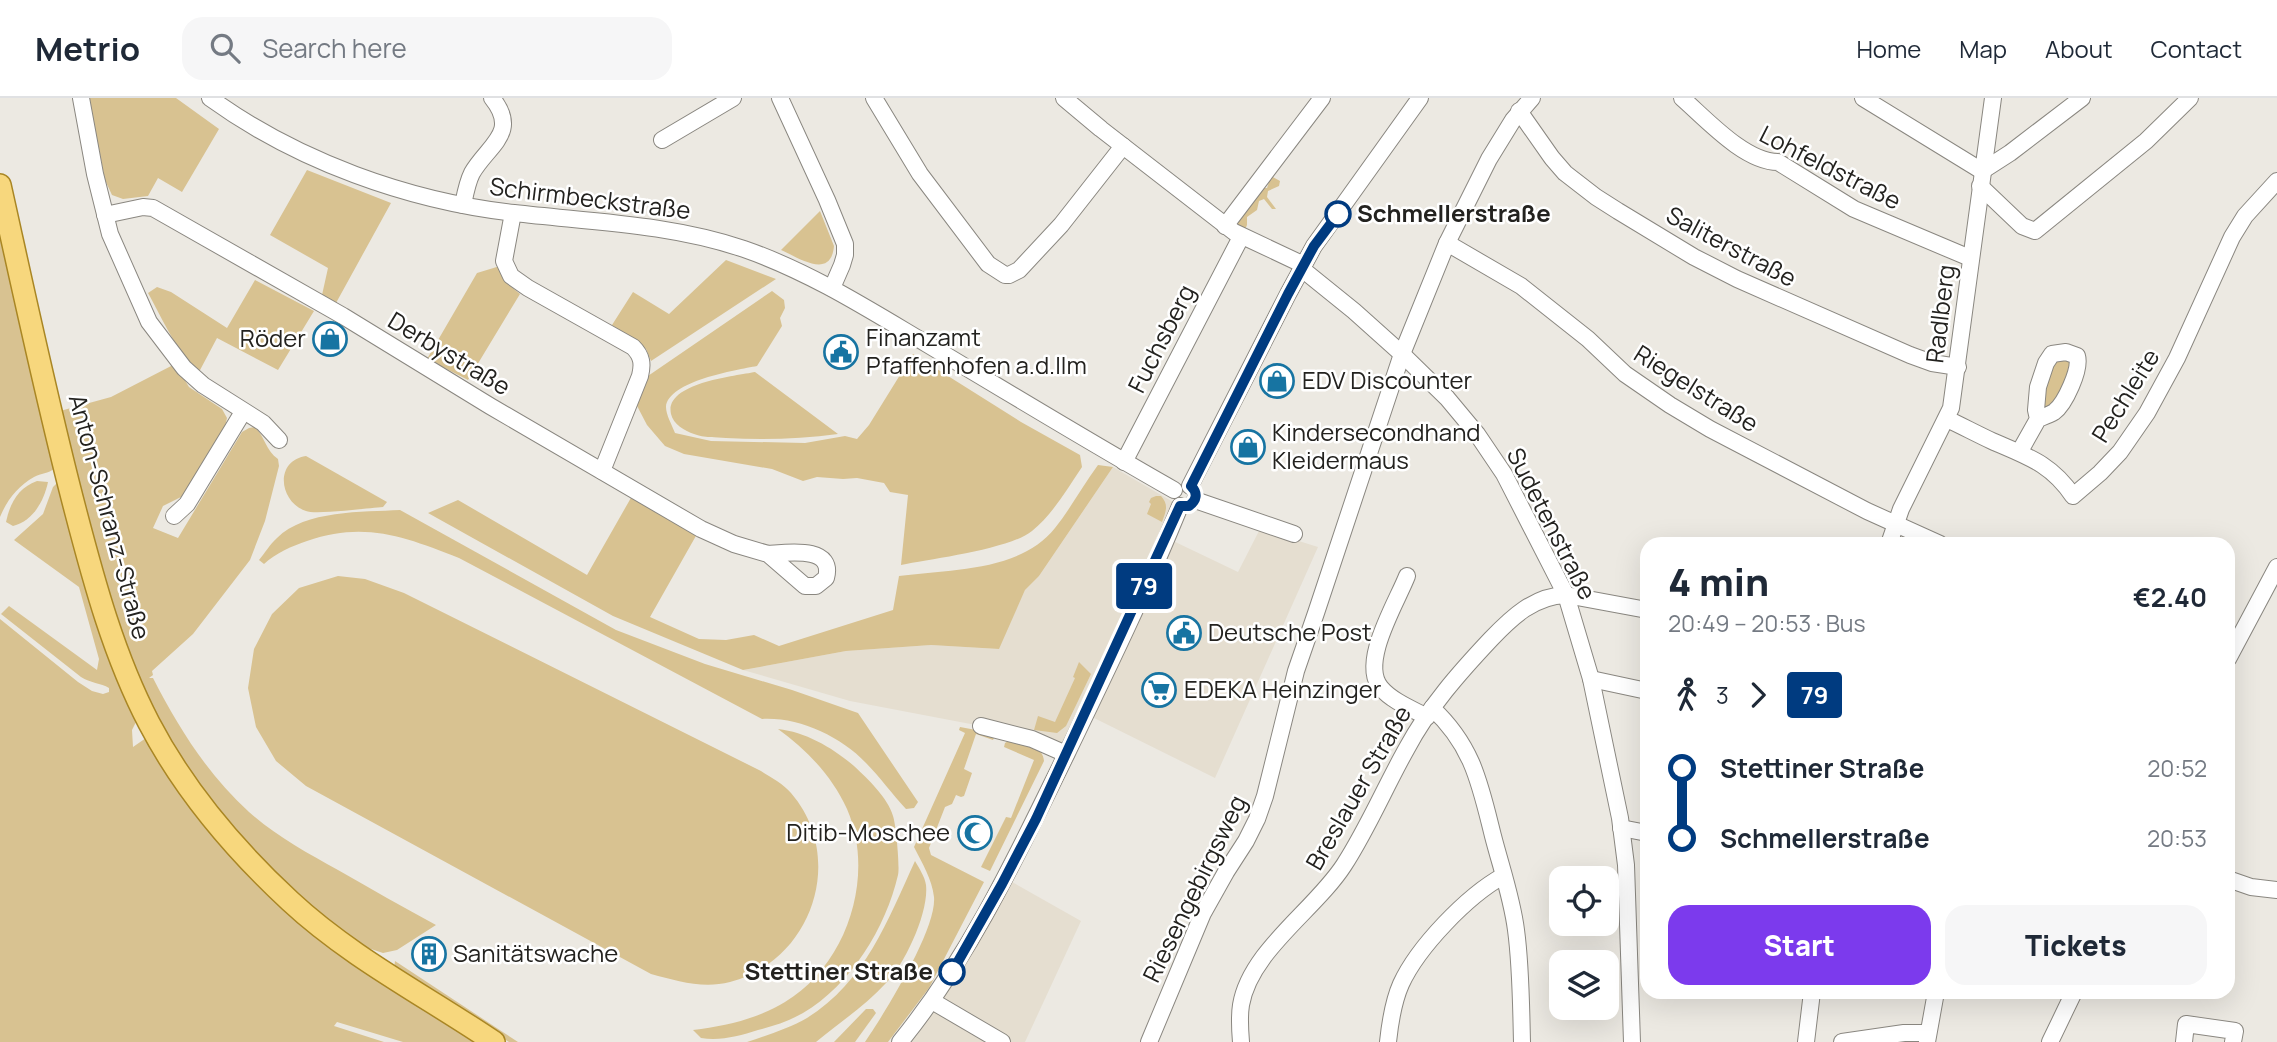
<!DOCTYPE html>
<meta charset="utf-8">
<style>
body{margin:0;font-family:Manrope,sans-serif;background:#f6f6f7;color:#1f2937;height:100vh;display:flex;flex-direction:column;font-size:26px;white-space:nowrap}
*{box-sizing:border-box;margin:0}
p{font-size:23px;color:#747a83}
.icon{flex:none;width:38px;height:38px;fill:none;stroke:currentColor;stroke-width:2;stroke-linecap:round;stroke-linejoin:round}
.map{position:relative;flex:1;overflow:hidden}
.details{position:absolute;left:1640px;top:439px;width:595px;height:462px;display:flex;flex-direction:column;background:#fff;border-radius:21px;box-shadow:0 7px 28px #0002}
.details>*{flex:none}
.badge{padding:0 14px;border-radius:5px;font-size:24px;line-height:46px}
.tools{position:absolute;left:1549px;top:768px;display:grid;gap:14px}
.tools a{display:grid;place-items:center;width:70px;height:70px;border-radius:14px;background:#fff;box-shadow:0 7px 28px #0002;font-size:35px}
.map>.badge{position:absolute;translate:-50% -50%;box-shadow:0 0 0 4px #fff}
.legs{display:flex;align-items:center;gap:10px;height:77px;padding:0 28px;font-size:23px}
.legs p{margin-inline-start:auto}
.overview{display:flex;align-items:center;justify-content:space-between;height:119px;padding:0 28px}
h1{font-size:38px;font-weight:800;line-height:52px}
.action{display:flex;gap:14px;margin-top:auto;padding:14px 28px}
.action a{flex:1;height:80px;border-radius:21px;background:#7c3aed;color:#fff;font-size:28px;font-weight:800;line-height:80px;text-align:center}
.action a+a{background:#f6f6f7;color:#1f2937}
ul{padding:0 28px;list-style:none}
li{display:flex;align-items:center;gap:24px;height:70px;font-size:26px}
li i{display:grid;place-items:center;width:10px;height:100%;margin:0 9px;background:currentColor}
li i::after{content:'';width:18px;height:18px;margin:-9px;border:5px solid;border-radius:50%;background:#fff}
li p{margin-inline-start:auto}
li:first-child i{background:linear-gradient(#0000 50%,currentColor 0)}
li:last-child i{background:linear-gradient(currentColor 50%,#0000 0)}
header{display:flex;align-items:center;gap:42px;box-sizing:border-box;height:98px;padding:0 35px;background:#fff;border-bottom:2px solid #e0e1e3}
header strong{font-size:33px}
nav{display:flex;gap:38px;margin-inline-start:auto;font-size:24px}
.search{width:490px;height:63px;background:#f6f6f7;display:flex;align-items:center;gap:18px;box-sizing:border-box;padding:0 24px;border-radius:21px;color:#747a83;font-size:26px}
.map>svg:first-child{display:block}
.built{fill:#e5ded0}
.green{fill:#d8c291}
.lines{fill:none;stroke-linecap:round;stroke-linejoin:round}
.minor-casing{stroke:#8a8780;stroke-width:18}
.major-casing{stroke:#a98624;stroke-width:24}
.minor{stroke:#fff;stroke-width:16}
.major{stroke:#f7d77d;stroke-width:21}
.line-1-casing{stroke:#fff;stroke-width:16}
.line-1{stroke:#003b80;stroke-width:10}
.stop-1-dot{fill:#fff;stroke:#003b80;stroke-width:3.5}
.labels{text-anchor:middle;stroke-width:5;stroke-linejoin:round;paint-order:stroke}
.street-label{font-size:24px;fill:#23221f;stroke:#fff}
.stop-label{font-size:24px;font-weight:bold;fill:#23221f;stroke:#fff;text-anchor:start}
.poi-label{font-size:24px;fill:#23221f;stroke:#fff;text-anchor:start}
</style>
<header>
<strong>Metrio</strong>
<div class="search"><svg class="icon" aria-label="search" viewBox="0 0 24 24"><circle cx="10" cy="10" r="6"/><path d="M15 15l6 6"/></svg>Search here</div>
<nav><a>Home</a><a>Map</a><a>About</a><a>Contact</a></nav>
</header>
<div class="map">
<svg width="2277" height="944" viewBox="0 0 2277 944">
<rect width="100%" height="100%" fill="#ece9e2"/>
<g class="built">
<polygon points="1113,369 1180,408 1167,440 1238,474 1260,431 1318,449 1215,680 1086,616 1066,656 981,628 850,603 743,572 846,553 931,547 998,551 1025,492 1039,478"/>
<polygon points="1005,780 1081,823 1025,944 900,944"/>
</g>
<g class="green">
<polygon points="89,0 176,0 219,31 182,94 158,80 148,98 123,101 112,97 105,82"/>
<polygon points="307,72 391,105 336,205 322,197 328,170 270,137"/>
<polygon points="1271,78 1280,83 1279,88 1268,93 1267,99 1276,111 1272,111 1264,101 1259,103 1257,112 1247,119 1247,127 1244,134 1234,129 1257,100 1256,94 1261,90 1267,90"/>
<path d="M820,113L834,148C831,182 799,160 781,152Z"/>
<path d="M0,127L55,370C48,376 41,375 34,379C18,388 7,402 0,419Z"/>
<polygon points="726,162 776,181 651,263 646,251 612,227 633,194 669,216"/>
<polygon points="500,168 509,187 520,196 468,282 427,261 477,175"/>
<path d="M255,182L314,213L278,272L217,240L199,274C176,253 163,222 148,195L157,189L171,194L227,230Z"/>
<path d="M772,193L784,202L785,210L780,220L782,228L757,268C736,272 668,283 666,309C666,317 672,327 675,335L711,343L805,345L845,338L857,341L869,327L913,256L1021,324L1080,357L1082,369C1067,391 1053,416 1032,433C1010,451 932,461 901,467L908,397L890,394L884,385L857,380L843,381L817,379L803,383L772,371L684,356L665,348L647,327L635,304L645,280Z"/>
<polygon points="2077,258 2059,308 2036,312 2046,265"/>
<path d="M175,266L189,289L222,311L227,320L225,329L183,398L163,408L153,430L178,440L242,334L249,330L255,329C265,339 266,353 278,361L279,368L265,423L250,462L193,536L152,573L153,577L149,580H153C178,629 208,677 249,714C276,738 307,755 338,772C371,791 403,809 436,827L397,852L383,855L362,848L310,809L250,753L220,717L169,646L139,589L109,504L60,313L111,299Z"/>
<path d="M755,274L838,336C801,341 764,342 726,340C716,339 704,340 694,336C685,333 673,326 671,316C664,285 735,278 755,274Z"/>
<path d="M306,358L387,404L383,409C369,410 315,417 306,413C279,404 274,363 306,358Z"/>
<path d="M1098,367L1113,369L1039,478L1025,492L999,551L931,547L846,553L743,572L613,518L428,415L458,402L587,477L632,398L697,436L650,519L699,541L726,542L754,537L779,548L893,512L899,478C950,471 1020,474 1055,430C1071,410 1083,387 1098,367Z"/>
<path d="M37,383L48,384C44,403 33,423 13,428L6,424C10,405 18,390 37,383Z"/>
<path d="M59,383L122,587L136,624L132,632L133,649L146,640L215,733L480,944H403L337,924L334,928L384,944H0V521L78,584L92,593L103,596L109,594V590C101,585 90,585 81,579L1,516L9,508L97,572L99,561L79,489L14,442L43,416L53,389Z"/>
<path d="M1156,398H1161C1169,407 1166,413 1162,424L1147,416L1151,406L1149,404L1151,400Z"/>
<path d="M400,412L616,532L705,566L792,592L858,615L918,704L914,710L906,711C892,696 880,679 866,665C840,638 799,619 762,621L459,460C405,439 365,423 307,443C292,448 276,455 264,466L259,462C265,455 270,446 277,440C305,412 363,414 400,412Z"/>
<path d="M338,478L365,481L404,495L761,673C770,679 784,686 791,695C847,760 812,863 730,884C703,891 677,883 651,876L306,688L276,663L256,629L248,590L254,551L272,516L299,490Z"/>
<polygon points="1079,564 1091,576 1066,628 1057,635 1034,632 1038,618 1055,624 1075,580 1073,579"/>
<path d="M960,629L992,635L994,640L993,642L976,636L964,671L972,675L964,698L961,699L956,697L952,706L945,709L929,750L931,757L984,784L929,890L888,944H865C884,916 937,831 934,799C932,781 922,765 914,749L965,635L959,632Z"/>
<path d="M778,631C806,634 833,650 854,668C868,681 888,700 893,718C896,726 900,770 898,777C886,829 851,887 803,915C789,923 774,928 758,932C739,938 721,943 701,940L693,932C726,928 757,921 785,904C847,867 876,778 847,711C832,678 807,652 778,631Z"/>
<path d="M1010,642C1023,646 1043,647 1044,663L990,773L981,769L1006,719L1011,720L1034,662L1004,649L1005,645Z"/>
<path d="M915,763C919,770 925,779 926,787C929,814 905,866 886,885C866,907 839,925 816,944H747C767,937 788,931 807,920C865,884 888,822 915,763Z"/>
<polygon points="395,863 518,944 509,944 394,871"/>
<polygon points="866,911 873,911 876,915 855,944 834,944"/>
</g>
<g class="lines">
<g class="minor-casing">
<g id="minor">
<polyline points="81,0 95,76 110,136 149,224 184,270 203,287 263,325 279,342"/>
<path d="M210,0C297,63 408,103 514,115C592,124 670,126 744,151C810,174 868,211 927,246C1009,295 1091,345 1174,392"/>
<polyline points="780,0 827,102 845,146 845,157 842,167 832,190"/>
<polyline points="874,0 920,76 988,166 1005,177 1009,177 1019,172 1061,127 1123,48"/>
<polyline points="1064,0 1101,31 1234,134 1304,167"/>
<path d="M1682,0C1707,22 1745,64 1778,64L1854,111L1970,160"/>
<polyline points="1863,0 1982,73"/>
<polyline points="1519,13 1552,60 1565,75 1596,99 1618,113 1694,159 1737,181 1910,257 1932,265 1958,269"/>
<polyline points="662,42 733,0"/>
<polyline points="1982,73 2010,55 2082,0"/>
<polyline points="1980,88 2022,128 2035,133 2146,43 2190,0"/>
<path d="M463,107C465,97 467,85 472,75C488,47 520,35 492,0"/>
<path d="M513,115L504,163L511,178L528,190L633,249C642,258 643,266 640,278L602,373"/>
<path d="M105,117L143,109L153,110L343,218L490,308L701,431L734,446L768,456L805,488H816L826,480C835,447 786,455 768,456"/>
<polyline points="1225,128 1322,0"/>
<polyline points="1447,145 1521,188 1588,241 1625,276 1670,307 1710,331 1867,413 1940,446"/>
<polyline points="1302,171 1354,213 1402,256 1447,300 1477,336 1504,376 1566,497 1591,581 1620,720 1626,767 1632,944"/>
<path d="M1947,321C1962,328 1977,336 1992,343C2026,358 2051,365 2073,398L2100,375L2120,354L2147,315L2177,260L2232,139L2245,118L2277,83"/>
<path d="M2020,353L2038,321L2036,312L2038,289L2046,265L2052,256L2066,254L2077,258C2081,271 2065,306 2054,314C2049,317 2043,319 2038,321"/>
<polyline points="1124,364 1241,139"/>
<polyline points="1190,388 1288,196 1314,148 1420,0"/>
<polyline points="1195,402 1294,436"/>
<polyline points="174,418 187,406 243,314"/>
<polyline points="1889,446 1901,411 1951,310 1993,0"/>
<path d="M1407,478C1397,504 1359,565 1381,590C1392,603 1412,611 1427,619"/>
<polyline points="2228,561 2277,469"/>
<polyline points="1591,581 1647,593"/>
<path d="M1432,610C1473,648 1480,686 1493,738C1501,769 1512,800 1516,832C1521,869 1521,907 1522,944"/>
<polyline points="981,628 1032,641 1066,656"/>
<polyline points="1621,730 1647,735"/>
<polyline points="2228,781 2251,789 2277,792"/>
<polyline points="932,903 1002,944"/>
<path d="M900,944C971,857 1018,755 1067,655C1106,574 1146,492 1180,408"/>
<polyline points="1149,944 1203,815 1226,774 1246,743 1257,721 1265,698 1296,573 1316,515 1402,256 1447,145 1489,61 1513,22 1532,0"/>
<path d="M1241,944C1240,932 1239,919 1241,907C1250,853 1315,812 1344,767C1368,730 1385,689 1407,650C1429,609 1459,575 1491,541C1512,519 1534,498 1566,497L1647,512"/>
<path d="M1388,944C1390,925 1393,904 1401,886C1418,849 1467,798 1503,778"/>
<polyline points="1806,944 1812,894"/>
<polyline points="1842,944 1904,935 1928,935"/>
<polyline points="1927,944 1936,894"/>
<polyline points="2050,944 2074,894"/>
<polyline points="2184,944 2186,926 2235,933 2233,944"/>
</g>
</g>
<g class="major-casing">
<path id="major" d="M0,87C24,195 47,304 75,411C94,484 114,558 149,625C184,692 235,752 290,803C350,859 426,898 494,944"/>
</g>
<use href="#minor" class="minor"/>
<use href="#major" class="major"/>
</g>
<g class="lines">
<g class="line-1-casing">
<path id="line-1" d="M952,874L1002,786L1036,721L1180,408H1189C1197,402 1198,395 1191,388L1288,196L1314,148L1338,116"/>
</g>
<use href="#line-1" class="line-1"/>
</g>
<defs>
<g id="shop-ring" transform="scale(1.75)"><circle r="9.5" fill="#fff" stroke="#1774a2" stroke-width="1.5"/><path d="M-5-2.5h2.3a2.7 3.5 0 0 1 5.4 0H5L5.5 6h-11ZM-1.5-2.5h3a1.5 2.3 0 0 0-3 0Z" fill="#1774a2"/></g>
<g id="civic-ring" transform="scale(1.75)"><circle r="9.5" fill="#fff" stroke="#1774a2" stroke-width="1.5"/><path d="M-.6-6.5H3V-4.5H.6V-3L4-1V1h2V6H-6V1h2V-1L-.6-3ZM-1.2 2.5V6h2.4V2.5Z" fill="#1774a2"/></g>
<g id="supermarket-ring" transform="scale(1.75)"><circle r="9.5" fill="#fff" stroke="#1774a2" stroke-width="1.5"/><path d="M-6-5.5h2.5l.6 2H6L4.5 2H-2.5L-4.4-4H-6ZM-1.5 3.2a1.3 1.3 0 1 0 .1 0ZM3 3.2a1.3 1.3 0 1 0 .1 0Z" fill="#1774a2"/></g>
<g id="mosque-ring" transform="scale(1.75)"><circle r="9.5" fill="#fff" stroke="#1774a2" stroke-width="1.5"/><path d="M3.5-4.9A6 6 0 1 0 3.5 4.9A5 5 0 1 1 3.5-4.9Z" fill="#1774a2"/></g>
<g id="building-ring" transform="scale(1.75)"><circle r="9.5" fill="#fff" stroke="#1774a2" stroke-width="1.5"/><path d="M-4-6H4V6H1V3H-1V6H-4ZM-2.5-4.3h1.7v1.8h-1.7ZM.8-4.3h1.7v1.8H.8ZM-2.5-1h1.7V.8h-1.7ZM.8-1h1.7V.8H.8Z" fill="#1774a2"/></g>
</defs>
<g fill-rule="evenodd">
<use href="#shop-ring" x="330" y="241"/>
<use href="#civic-ring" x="841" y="254"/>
<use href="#shop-ring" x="1277" y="283"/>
<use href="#shop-ring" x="1248" y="349"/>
<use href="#civic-ring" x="1184" y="535"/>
<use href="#supermarket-ring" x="1159" y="592"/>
<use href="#mosque-ring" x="975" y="735"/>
<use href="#building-ring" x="429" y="856"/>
</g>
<g class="stop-1-dot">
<circle cx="1338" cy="116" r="12"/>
<circle cx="952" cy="874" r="12"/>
</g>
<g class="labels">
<g class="street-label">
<text transform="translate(1830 70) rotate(27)" y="8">Lohfeldstraße</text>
<text transform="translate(590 101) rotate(7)" y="8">Schirmbeckstraße</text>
<text transform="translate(1731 149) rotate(28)" y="8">Saliterstraße</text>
<text transform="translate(1941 216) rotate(-83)" y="8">Radlberg</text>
<text transform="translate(1162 241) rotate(-63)" y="8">Fuchsberg</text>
<text transform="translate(449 256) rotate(31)" y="8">Derbystraße</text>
<text transform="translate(1696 291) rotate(32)" y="8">Riegelstraße</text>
<text transform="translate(2126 298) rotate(-58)" y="8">Pechleite</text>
<text transform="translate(109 419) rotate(75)" y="8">Anton-Schranz-Straße</text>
<text transform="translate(1551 426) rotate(63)" y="8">Sudetenstraße</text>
<text transform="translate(1359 690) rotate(-60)" y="8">Breslauer Straße</text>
<text transform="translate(1195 791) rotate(-64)" y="8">Riesengebirgsweg</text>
</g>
<g class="stop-label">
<text x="1357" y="124">Schmellerstraße</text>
<text x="933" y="882" text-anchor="end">Stettiner Straße</text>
</g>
<g class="poi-label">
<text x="866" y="248">Finanzamt<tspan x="866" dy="28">Pfaffenhofen a.d.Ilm</tspan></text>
<text x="306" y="249" text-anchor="end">Röder</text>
<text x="1302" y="291">EDV Discounter</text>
<text x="1272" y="343">Kindersecondhand<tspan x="1272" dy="28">Kleidermaus</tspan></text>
<text x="1208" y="543">Deutsche Post</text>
<text x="1184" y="600">EDEKA Heinzinger</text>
<text x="950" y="743" text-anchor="end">Ditib-Moschee</text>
<text x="453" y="864">Sanitätswache</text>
</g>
</g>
</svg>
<div class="tools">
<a><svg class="icon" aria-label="locate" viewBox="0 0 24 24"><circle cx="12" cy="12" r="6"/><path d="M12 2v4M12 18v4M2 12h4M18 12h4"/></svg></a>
<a><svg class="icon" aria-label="layers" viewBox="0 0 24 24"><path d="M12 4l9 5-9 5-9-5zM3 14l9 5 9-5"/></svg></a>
</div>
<b class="badge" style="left:1144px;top:488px;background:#003b80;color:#fff">79</b>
<section class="details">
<div class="overview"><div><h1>4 min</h1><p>20:49 – 20:53 · Bus</p></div><b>€2.40</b></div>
<div class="legs"><svg class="icon" aria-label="walk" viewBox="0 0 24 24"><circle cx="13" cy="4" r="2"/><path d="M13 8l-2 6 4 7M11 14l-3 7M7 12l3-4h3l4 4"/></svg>3<svg class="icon" aria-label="forward" viewBox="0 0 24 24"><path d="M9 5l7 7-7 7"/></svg><b class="badge" style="background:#003b80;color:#fff">79</b></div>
<ul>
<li><i style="color:#003b80"></i><b>Stettiner Straße</b><p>20:52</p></li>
<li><i style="color:#003b80"></i><b>Schmellerstraße</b><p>20:53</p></li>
</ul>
<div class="action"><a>Start</a><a>Tickets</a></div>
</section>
</div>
